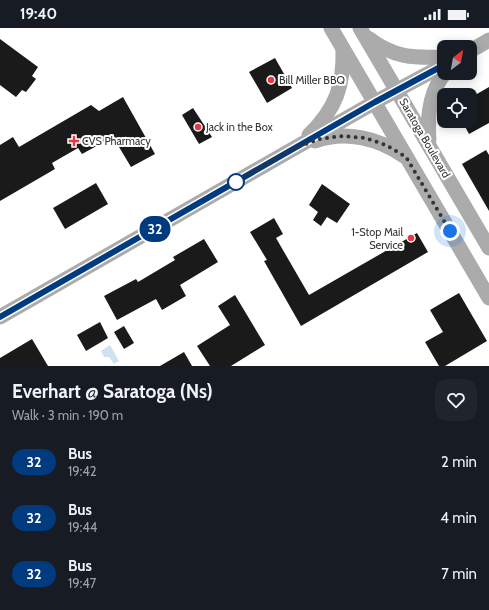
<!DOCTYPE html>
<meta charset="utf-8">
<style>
body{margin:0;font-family:Cabin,sans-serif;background:#20242c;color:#f1f3f6;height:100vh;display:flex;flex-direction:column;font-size:15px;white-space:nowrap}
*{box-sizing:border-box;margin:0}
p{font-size:13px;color:#9ea1a6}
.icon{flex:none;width:22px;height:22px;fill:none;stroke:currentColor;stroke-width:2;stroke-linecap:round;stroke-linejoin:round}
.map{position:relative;height:338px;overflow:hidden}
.sheet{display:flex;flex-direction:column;background:#171b24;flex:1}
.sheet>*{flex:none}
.badge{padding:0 8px;border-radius:13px;font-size:14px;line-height:26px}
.needle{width:26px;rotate:31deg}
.tools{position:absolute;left:437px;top:12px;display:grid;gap:8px}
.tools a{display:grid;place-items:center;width:40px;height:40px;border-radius:8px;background:#171b24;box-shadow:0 2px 10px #0003;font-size:20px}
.you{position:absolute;width:20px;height:20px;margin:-10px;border:3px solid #fff;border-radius:50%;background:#1a73e8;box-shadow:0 0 0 6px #1a73e833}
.map>.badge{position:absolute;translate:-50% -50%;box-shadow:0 0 0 2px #fff}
.round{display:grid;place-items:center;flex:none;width:42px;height:42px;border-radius:12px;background:#20242c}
.head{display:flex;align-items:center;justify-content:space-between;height:68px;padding:0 12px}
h1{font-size:19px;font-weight:700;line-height:30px}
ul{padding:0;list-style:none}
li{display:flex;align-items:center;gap:12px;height:56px;padding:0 12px}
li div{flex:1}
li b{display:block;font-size:15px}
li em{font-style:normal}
li .badge{min-width:44px;font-weight:700;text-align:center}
.status{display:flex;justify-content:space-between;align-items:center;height:28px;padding:0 20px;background:#171b24;direction:ltr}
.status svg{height:11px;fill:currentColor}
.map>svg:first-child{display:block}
.water{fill:#cfe2ee}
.building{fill:#1a1a1a}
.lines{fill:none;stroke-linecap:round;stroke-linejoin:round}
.major{stroke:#ababab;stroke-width:15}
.line-casing{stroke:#fff;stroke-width:9}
.line{stroke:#003b80;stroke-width:6}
.walk{stroke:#333;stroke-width:4;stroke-dasharray:0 7.2}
.poi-dot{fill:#e63946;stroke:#fff;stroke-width:1.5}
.stop-dot{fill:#fff;stroke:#003b80;stroke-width:2}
.labels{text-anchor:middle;stroke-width:4;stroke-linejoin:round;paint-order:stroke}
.poi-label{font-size:11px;fill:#333;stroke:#fff;text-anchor:start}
.street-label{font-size:11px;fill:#333;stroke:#fff}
</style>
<div class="status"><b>19:40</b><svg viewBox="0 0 49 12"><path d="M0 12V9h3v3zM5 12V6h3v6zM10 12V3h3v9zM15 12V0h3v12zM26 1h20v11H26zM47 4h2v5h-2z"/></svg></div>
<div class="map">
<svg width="489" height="338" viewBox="0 0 489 338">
<rect width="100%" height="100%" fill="#fff"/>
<polygon class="water" points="110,317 119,333 114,336 109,329 104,329 101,323"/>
<g class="building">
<polygon points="0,11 38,39 32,48 36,51 26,64 22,62 16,69 0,57"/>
<polygon points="275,30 292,60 267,75 249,44"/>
<polygon points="489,59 489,95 469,106 462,93 470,93 470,70"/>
<polygon points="123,69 155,126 131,139 113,109 82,126 78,120 52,135 55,141 0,173 0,117 13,109 19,119 91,77 99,83"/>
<polygon points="193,80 212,109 199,116 182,87"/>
<polygon points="486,122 489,127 489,183 462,136"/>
<polygon points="96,155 108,176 65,201 53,180"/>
<polygon points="322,156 350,176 337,195 327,189 321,198 313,192 318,184 309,177"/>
<polygon points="274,190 283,206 276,210 309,267 417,205 428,224 301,298 264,233 267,232 250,204"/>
<polygon points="204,211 218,234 180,257 186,268 162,282 156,271 117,292 104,268 136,251 138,254 175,232 173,229"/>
<polygon points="459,265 487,313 445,338 439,338 425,314 443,304 430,282"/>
<polygon points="235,267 265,317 231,338 210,338 197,318 230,297 218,278"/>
<polygon points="100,294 108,310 86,323 77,307"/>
<polygon points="124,298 134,315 124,321 114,304"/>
<polygon points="32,311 48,338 0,338 0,330"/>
<polygon points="184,324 192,338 160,338"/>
</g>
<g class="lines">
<g class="major">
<polyline points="331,0 489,270"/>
<polyline points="360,0 489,220"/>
<path d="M368,10C394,30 413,30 444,29"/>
<polyline points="470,23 489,12"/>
<path d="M309,107C336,81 344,57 343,21"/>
<path d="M429,112C427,88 429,64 445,45"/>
<path d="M315,113C345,102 378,110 404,128"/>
<polyline points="0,289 375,74 444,37"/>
</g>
</g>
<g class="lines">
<g class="line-casing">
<polyline id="line" points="0,289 375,74 444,37"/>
</g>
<use href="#line" class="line"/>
<polyline class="walk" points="236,154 230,157 295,120 319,111 343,108 365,110 386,117 406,129 450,203"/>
</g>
<g class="poi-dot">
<circle cx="271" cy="52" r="4"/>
<circle cx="198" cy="99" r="4"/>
<path d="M72 107h4v4h4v4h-4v4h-4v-4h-4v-4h4z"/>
<circle cx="411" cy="210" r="4"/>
</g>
<circle class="stop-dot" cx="236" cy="154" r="8"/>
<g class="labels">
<g class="poi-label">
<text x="279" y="56">Bill Miller BBQ</text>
<text x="206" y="103">Jack in the Box</text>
<text x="82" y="117">CVS Pharmacy</text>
<text x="403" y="208" text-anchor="end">1-Stop Mail<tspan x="403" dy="13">Service</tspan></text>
</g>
<g class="street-label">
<text transform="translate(425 110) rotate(60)" y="4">Saratoga Boulevard</text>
</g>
</g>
</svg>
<div class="tools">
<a><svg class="needle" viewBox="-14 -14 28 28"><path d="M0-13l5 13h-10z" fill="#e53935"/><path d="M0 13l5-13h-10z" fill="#9ea1a6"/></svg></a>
<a><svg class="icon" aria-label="locate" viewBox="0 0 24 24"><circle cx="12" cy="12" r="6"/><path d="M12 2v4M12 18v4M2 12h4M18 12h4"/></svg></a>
</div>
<div class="you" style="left:450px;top:203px"></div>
<b class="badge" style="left:155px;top:201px;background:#003b80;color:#fff">32</b>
</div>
<section class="sheet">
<div class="head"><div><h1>Everhart @ Saratoga (Ns)</h1><p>Walk · 3 min · 190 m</p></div><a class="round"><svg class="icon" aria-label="heart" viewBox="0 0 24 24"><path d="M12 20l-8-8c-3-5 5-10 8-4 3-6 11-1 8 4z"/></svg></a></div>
<ul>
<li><span class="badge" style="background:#003b80;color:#fff">32</span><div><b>Bus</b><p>19:42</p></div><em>2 min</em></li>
<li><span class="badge" style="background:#003b80;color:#fff">32</span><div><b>Bus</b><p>19:44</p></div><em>4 min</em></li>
<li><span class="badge" style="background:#003b80;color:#fff">32</span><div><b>Bus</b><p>19:47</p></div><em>7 min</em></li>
</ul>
</section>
